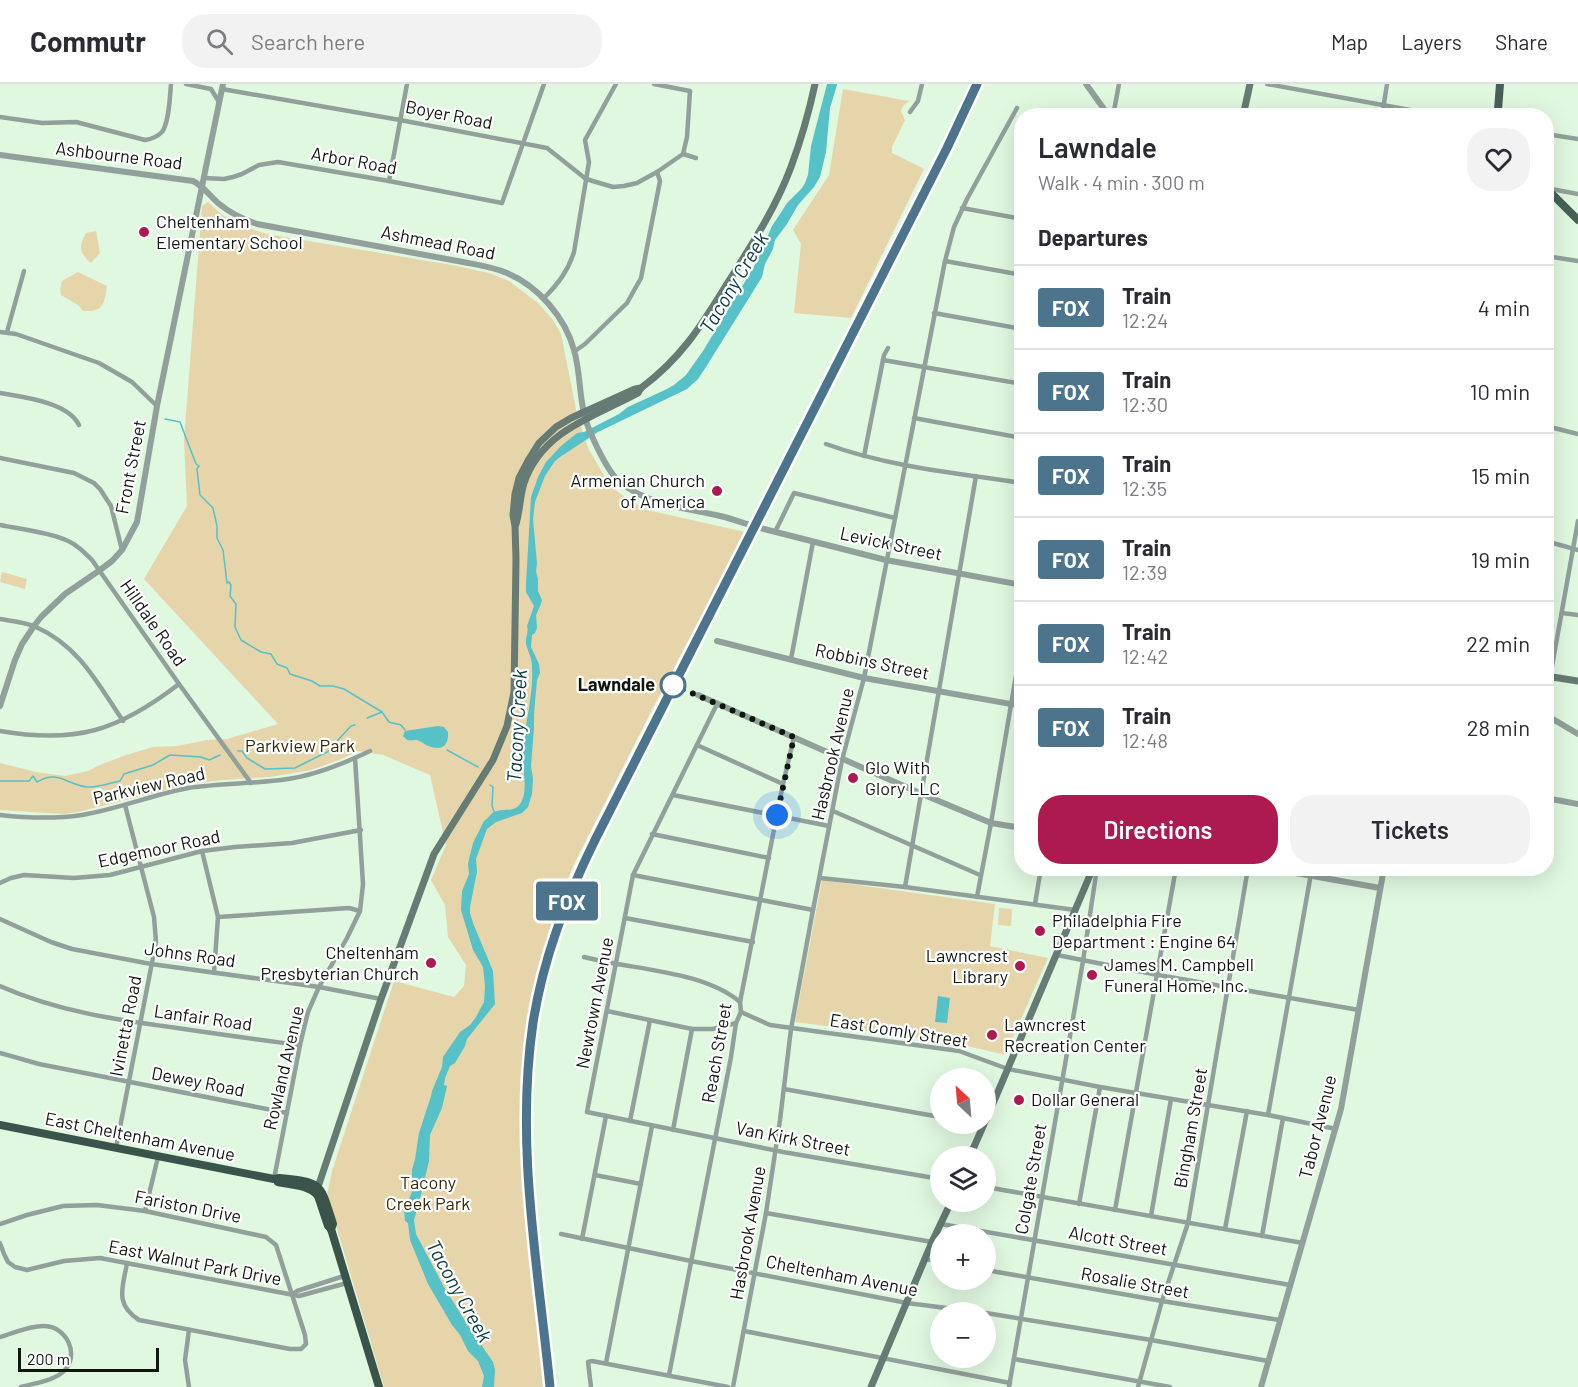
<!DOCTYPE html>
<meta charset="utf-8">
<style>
body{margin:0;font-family:Barlow,sans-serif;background:#f2f2f3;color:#2b2b33;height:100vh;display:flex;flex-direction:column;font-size:22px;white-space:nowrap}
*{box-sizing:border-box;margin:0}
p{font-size:20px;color:#7c7c81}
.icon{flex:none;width:33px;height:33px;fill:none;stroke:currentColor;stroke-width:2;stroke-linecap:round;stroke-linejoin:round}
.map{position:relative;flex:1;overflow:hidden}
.drawer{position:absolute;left:1014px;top:24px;width:540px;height:768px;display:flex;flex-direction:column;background:#fff;border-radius:24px;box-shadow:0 6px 24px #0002}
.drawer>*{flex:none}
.badge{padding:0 12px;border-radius:4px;font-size:21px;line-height:39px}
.needle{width:39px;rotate:334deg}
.fabs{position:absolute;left:930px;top:984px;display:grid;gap:12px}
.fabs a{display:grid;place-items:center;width:66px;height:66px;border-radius:50%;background:#fff;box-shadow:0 6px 24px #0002;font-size:30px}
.scale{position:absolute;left:18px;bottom:15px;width:141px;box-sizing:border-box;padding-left:6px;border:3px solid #0f170f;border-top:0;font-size:16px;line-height:21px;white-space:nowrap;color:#0f170f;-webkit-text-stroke:4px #fff;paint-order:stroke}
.you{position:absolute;width:30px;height:30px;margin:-15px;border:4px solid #fff;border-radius:50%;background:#1a73e8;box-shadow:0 0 0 9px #1a73e833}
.map>.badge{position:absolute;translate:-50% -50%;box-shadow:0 0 0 3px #fff}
h2{padding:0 24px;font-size:22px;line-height:54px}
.round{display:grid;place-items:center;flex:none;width:63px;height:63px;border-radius:24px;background:#f2f2f3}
.overview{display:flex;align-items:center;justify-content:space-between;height:102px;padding:0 24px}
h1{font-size:28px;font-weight:600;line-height:45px}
.button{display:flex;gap:12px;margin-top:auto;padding:12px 24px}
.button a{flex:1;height:69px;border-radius:24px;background:#ac1a4f;color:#fff;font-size:24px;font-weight:600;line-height:69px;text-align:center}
.button a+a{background:#f2f2f3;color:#2b2b33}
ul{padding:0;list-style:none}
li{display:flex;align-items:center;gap:18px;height:84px;padding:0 24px;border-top:2px solid #e1e1e2}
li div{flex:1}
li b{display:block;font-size:22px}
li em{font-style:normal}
li .badge{min-width:66px;font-weight:700;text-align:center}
header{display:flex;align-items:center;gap:36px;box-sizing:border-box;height:84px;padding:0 30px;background:#fff;border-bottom:2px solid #e1e1e2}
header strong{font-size:28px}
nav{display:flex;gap:33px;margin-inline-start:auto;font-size:21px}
.search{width:420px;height:54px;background:#f2f2f3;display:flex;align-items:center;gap:15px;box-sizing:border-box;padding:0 21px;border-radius:24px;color:#7c7c81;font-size:22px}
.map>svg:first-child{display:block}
.green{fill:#e6d5aa}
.water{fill:#56c1c7}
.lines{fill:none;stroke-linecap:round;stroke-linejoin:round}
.stream{stroke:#56c1c7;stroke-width:1.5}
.minor{stroke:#92a09b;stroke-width:4.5}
.tertiary{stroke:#92a09b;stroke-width:6}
.secondary{stroke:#667b74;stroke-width:7}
.primary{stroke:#476057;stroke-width:8}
.trunk{stroke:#3a544c;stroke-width:8}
.rail{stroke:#475347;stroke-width:1.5;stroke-dasharray:9 4.5;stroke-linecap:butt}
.tertiary-bridge{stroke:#92a09b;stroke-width:6}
.line-casing{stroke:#fff;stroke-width:14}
.line{stroke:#4c748c;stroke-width:9}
.walk{stroke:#0f170f;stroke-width:6;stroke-dasharray:0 10.8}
.poi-dot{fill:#ac1a4f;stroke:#fff;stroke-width:2}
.stop-dot{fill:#fff;stroke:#4c748c;stroke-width:3}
.labels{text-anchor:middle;stroke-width:4.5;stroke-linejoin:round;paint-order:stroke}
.street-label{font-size:18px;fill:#0f170f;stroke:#fff}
.poi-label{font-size:18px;fill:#0f170f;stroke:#fff;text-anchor:start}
.stop-label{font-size:18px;font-weight:bold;fill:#0f170f;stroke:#fff;text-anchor:end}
.park-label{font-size:18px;fill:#352907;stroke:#fff}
.water-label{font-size:20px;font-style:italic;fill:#063b3d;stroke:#fff}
</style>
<header>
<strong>Commutr</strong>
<div class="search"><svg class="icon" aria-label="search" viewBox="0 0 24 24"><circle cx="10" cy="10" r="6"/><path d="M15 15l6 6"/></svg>Search here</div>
<nav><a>Map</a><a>Layers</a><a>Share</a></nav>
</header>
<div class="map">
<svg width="1578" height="1303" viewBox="0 0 1578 1303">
<rect width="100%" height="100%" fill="#e0f7e0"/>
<g class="green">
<polygon points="843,5 909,17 903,22 901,27 905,36 892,63 892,69 924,85 851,234 794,229 801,160 793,146 829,91"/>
<path d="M208,118C228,138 241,142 267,150L452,181L489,189L509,197L538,219L553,236L561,250L577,330L588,364L610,402L629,416L647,426L745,448L656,618L574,780L554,830L531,924L521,1000L523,1070L528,1140L545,1303H384L327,1111L332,1087L394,897L454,913L464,902L466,881L448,853L445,821L431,796L446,761L430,691L383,671L358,667L339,676L311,686L270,693L222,696L186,701L78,728L64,730L0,726V679L36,688L65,692L88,687L100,681L126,671L153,663L177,662L207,656L227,655L278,640L144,495L187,422L184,356L202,122Z"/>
<path d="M96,147L100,169L91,179C78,168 79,162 86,149Z"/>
<path d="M78,188L107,202C104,220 104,228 83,227C78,219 69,216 61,211L60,205L62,197Z"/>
<polygon points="2,488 27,495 25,505 0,498"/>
<polygon points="822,796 995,820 990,862 1048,874 1005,971 951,958 795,938"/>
<polygon points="999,824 1012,825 1011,842 998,841"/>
</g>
<g class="water">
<path d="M827,0H837V1L830,24L826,68L820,93L814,103L798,121L787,140L775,156L773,165L765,180L762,193L706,283L698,295L687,305L598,348L560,373L555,377L545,392L535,418L533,435L537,479L536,487L538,495V507L542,516L541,520L536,531L537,544L535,549L532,551L531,563L539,580L540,589L537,596L534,630V644L531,682L533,695L532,710L528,723L522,729L496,738L487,745L476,775L477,788L470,823V829L473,839L493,887L495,920L467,955L465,962L455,979L450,982L445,994L444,1001L447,1002L442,1024L430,1051L429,1077L419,1119L414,1136L416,1150L444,1203L467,1240L493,1278L495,1286L494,1303H482L484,1292L478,1277L468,1267L460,1251L452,1241L428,1200L410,1156L408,1139L405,1137L404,1126L412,1108V1086L415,1075L419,1049L431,1012L432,1007L442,983L443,973L460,948L470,941L476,933L484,918L485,902L483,883L473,866L461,826L462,807L469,790L468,780L470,771L473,759L484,737C488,735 490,730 494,728C503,724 513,729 520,720C529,708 522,684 523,670C524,641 534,612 532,582C532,574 528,568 526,560C525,554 529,549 527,542L534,522L526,508V500L531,413L538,393L546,378L561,362L577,349L584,348L619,330L628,323L667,305L674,301L686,291L703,267L749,191L757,177L772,142L782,127L787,119L802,104L805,99L808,91L811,62Z"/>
<path d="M438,642L444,643L448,648C449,664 440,667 426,661C425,660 418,656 417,656C414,656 410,657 407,656L403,652L405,647Z"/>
<polygon points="938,912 950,914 947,939 935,938"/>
</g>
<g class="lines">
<g class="stream">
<polyline points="165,335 180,338 196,380 199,382 197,385 200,411 213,424 217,442 217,454 223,466 227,499 229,498 231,501 230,512 236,520 235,543 241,556 261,568 271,570 277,580 287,584 290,590 312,597 320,602 333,602 344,605 382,628"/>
<polyline points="367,634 382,628 389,638 401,641 405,646"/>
<polyline points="447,666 478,683"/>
<polyline points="238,667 242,667 247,674 265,685 295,684 335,664 338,656 351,642 355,641"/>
<path d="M0,697H29L33,692L37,698C58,685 67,701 87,703C97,704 110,699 120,697L124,690L153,681L170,671L201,673L209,676L220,671"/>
<polyline points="490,701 493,703 492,722 495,730"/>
</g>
<g class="minor">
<polyline points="186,0 211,5 219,18"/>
<polyline points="1267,0 1443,32"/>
<polyline points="222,5 400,36 547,64 586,95 613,103 624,102 637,99 657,88"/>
<polyline points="910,28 918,17 922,0"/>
<polyline points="1111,29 1127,32"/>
<polyline points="1113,32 1119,0"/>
<polyline points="1382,32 1387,0"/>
<path d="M0,33L42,39L76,38L145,56C152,55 157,53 162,48C169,39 170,12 171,0"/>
<polyline points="1546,50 1578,55"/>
<polyline points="683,70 696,74"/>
<polyline points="204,94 224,95 233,93 242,90 259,81 278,78 389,97 502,119 544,0"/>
<polyline points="389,97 407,0"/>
<polyline points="1546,104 1578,110"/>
<polyline points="962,124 1022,135"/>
<polyline points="1546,172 1578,177"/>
<polyline points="945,177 1022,191"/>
<path d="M544,214C558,200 568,187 574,168L589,78L585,56L616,0"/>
<polyline points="934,229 1022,245"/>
<polyline points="0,248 16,250 99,279 132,298 157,322"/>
<polyline points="7,248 24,187"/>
<polyline points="575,267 585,260 627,219 641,194 660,97 657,88 683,70 687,53 690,7 654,0"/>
<polyline points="883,276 1022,300"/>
<path d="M0,309C23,313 68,318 79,341"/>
<polyline points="914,334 1022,354"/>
<polyline points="1546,342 1578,350"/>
<path d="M826,360C889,383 956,389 1022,399"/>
<polyline points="864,372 884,271 888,264"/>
<polyline points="0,374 74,389 94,399 100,405 111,422 122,466"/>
<path d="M0,441C19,445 48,448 66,456C76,460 84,468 92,476L179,600L251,699"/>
<polyline points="775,448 794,409 895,434"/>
<polyline points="1546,457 1578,466"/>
<polyline points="1562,529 1578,531"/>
<path d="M0,535C12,537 25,538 36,543C79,562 98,600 123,637"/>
<polyline points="791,575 813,458"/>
<polyline points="1546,616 1578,437"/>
<polyline points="717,620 633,791 587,1028 783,1068 940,1095"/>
<path d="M0,647C76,660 118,647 179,600"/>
<polyline points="697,661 783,700"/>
<polyline points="673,711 829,742"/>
<polyline points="833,727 980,791"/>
<path d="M0,731C27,734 55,735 82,731C118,725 152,711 188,704C222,699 255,700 288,695C316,691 345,679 370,667"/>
<polyline points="652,750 769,774"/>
<polyline points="202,767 218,833 214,889"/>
<polyline points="633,791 813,826"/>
<polyline points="820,794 905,803 1075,826"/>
<polyline points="0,799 11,794 24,791 74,794 110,791 202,767 235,763 292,759 361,746"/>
<polyline points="905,803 976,392"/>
<polyline points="977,813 991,739 1022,556"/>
<polyline points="1035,820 1041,784"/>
<polyline points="218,833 349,824 360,827"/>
<polyline points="625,834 753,858"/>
<polyline points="0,835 51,858 72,865 151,880 319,903 381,915"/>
<polyline points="1057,871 1158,891 1359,926"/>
<path d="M584,873C632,886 702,886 740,918"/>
<path d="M0,902C56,927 117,936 177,944C218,950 259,956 300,961"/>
<polyline points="607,927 692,945 713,945 736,939"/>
<polyline points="741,928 770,941 959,967 1008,985 1100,1003 1268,1031 1336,1045"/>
<polyline points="0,969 39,980 287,1029"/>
<polyline points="784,1005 940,1033"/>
<polyline points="1268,1031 1312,784"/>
<polyline points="630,1037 650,936"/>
<polyline points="673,1046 692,945"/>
<polyline points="116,1064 156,858 154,833 125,721"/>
<polyline points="595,1091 641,1100"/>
<polyline points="274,1095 300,961 308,928 319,903 347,854 360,827 363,800 355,674"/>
<polyline points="986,1103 1303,1159"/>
<polyline points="1079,1120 1100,1003"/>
<polyline points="1115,1126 1176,784"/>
<polyline points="145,1127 158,1073"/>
<polyline points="766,1129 932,1158"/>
<polyline points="1151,1132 1171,1015"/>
<path d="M0,1140L27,1131L63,1122L97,1121L145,1127L266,1153L276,1161L305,1251L306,1260L301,1265H290L139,1236C114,1220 123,1203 127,1179"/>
<polyline points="941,1140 1290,1201"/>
<polyline points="1225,1145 1247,1027"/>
<polyline points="561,1150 691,1177 907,1219 978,1228"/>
<polyline points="1262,1152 1283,1034"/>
<polyline points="582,1155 606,1032"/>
<polyline points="0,1159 4,1170 8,1178 15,1183 27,1186 64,1177 100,1174 299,1212 347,1199"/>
<polyline points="925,1175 940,1178"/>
<polyline points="986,1186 1162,1217 1279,1236"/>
<polyline points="292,1211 297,1207 344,1192"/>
<polyline points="986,1229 1151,1256 1268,1277"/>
<polyline points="744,1247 1010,1299"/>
<path d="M0,1253C14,1249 31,1241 45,1242C67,1243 80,1271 64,1287C54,1297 34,1299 21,1303"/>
<polyline points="1014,1275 1170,1303"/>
<polyline points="606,1279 652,1042"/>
<polyline points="669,1291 731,973 736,939 741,928 740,918 783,700 794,653"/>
<polyline points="189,1303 185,1276 189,1246"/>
<polyline points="591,1303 588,1278 592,1277 728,1303"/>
<polyline points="733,1303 766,1129 780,1036 791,945 813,826 842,676 864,594 945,177 954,143 967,115 1017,24"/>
<polyline points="1009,1303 1083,877 1097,784"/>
<polyline points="1138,1303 1162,1217 1188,1139 1248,784"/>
</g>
<g class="tertiary">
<polyline points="1086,0 1109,32"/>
<path d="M0,71L193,97C203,102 209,111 218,119C230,129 242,135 257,140L463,178C478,181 493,183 507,189C538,202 565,233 574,266C580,286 579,308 584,329C586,341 592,352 597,363C602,373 610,390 619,397C645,420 684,424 716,431C727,433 737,437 747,440"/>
<polyline points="764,445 886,476 1022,501"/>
<polyline points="717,557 864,594 1022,622"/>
<polyline points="698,611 922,710 991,739 1022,744"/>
<polyline points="0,622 15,576 22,560 34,542 41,533 65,510 100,486 112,477 122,466 137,438 157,322 223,0"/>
<polyline points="1546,631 1578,650"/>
<polyline points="1546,714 1578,720"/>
<polyline points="1268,784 1380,804"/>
<polyline points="1261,1303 1341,1025 1384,784"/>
</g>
<g class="secondary">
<polyline points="1243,32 1250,0"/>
<path d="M516,440C520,426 520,412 524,399C542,346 594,333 638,309L641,304C680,275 700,244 725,203C749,165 775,126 791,83C801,56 809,28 815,0"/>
<polyline points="1546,592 1578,597"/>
<polyline points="986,1036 1093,784"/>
<polyline points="970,1072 984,1040"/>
<polyline points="317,1106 381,915 434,770 493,676 507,642 514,608 516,475 515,442 513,431 515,410 519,394 529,375 539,359 556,343 571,334 635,305 641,304"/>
<polyline points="871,1303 932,1158 951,1118"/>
</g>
<g class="primary">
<polyline points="1499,32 1498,26 1500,0"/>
<polyline points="1546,104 1578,136"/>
</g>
<g class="trunk">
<path d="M0,1041L274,1095L279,1094C323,1098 320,1099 333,1140L331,1145"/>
<path d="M278,1098C291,1101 310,1101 318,1112L328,1142L331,1145L379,1303"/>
</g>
<path class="rail" d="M550,1303C538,1182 513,1056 534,935C545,871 568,812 596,754L947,64L977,0"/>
<polyline class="tertiary-bridge" points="747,440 764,445"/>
</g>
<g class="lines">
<g class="line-casing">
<path id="line" d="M550,1303C538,1182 515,1060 533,939C543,874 567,812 596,754L947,64L977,0"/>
</g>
<use href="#line" class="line"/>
<polyline class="walk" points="673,601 794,653 777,731"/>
</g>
<g class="poi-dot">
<circle cx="144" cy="148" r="6"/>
<circle cx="717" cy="407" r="6"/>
<circle cx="853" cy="694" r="6"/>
<circle cx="1040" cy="847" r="6"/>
<circle cx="431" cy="879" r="6"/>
<circle cx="1020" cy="882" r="6"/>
<circle cx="1092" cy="891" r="6"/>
<circle cx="992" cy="951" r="6"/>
<circle cx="1019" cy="1016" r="6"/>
</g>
<circle class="stop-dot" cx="673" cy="601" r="12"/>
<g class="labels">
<g class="street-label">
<text transform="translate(449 31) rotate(11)" y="6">Boyer Road</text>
<text transform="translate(119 72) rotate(7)" y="6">Ashbourne Road</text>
<text transform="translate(354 77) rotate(10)" y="6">Arbor Road</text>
<text transform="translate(438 159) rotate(11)" y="6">Ashmead Road</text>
<text transform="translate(131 383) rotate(-79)" y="6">Front Street</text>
<text transform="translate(891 460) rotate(12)" y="6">Levick Street</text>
<text transform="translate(153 539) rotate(55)" y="6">Hilldale Road</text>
<text transform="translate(872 578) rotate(12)" y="6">Robbins Street</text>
<text transform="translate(833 670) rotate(-77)" y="6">Hasbrook Avenue</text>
<text transform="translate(149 702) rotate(-13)" y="6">Parkview Road</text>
<text transform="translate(159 765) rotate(-12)" y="6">Edgemoor Road</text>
<text transform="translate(190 871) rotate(8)" y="6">Johns Road</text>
<text transform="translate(595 919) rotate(-79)" y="6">Newtown Avenue</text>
<text transform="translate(203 934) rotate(8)" y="6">Lanfair Road</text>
<text transform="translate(126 942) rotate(-79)" y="6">Ivinetta Road</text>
<text transform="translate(899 947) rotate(9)" y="6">East Comly Street</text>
<text transform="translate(717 969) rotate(-80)" y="6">Reach Street</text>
<text transform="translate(284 984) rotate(-77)" y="6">Rowland Avenue</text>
<text transform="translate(198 998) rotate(11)" y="6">Dewey Road</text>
<text transform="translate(1318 1043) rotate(-76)" y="6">Tabor Avenue</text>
<text transform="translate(1191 1044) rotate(-80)" y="6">Bingham Street</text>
<text transform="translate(140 1053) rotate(11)" y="6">East Cheltenham Avenue</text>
<text transform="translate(793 1055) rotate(11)" y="6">Van Kirk Street</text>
<text transform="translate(1031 1095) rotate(-80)" y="6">Colgate Street</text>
<text transform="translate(188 1123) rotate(11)" y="6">Fariston Drive</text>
<text transform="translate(748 1149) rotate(-80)" y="6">Hasbrook Avenue</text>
<text transform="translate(1118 1157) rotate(10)" y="6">Alcott Street</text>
<text transform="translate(195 1179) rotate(11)" y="6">East Walnut Park Drive</text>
<text transform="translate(842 1192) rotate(11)" y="6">Cheltenham Avenue</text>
<text transform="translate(1135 1199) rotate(10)" y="6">Rosalie Street</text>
</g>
<g class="poi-label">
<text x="156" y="144">Cheltenham<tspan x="156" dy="21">Elementary School</tspan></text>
<text x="705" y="403" text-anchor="end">Armenian Church<tspan x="705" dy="21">of America</tspan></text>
<text x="865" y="690">Glo With<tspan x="865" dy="21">Glory LLC</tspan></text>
<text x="1052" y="843">Philadelphia Fire<tspan x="1052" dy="21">Department : Engine 64</tspan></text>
<text x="419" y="875" text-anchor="end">Cheltenham<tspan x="419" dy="21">Presbyterian Church</tspan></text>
<text x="1008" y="878" text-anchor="end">Lawncrest<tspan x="1008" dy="21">Library</tspan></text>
<text x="1104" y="887">James M. Campbell<tspan x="1104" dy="21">Funeral Home, Inc.</tspan></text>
<text x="1004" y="947">Lawncrest<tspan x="1004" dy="21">Recreation Center</tspan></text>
<text x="1031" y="1022">Dollar General</text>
</g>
<g class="stop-label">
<text x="655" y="607">Lawndale</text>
</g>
<g class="park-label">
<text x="300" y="668">Parkview Park</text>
<text x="428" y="1105">Tacony<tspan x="428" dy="21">Creek Park</tspan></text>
</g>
<g class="water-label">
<text transform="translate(734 199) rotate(-59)" y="7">Tacony Creek</text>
<text transform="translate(517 642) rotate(-87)" y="7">Tacony Creek</text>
<text transform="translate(459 1207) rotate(61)" y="7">Tacony Creek</text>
</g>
</g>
</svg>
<div class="fabs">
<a><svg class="needle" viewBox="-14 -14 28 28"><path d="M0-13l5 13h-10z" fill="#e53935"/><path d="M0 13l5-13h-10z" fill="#7c7c81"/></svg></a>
<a><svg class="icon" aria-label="layers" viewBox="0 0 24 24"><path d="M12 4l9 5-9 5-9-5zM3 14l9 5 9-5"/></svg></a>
<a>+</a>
<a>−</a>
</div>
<div class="scale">200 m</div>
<div class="you" style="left:777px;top:731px"></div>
<b class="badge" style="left:567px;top:817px;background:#4c748c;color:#fff">FOX</b>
<section class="drawer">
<div class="overview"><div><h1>Lawndale</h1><p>Walk · 4 min · 300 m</p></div><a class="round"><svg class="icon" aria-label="heart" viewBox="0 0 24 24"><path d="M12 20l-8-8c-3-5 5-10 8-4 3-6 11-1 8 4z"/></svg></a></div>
<h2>Departures</h2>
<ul>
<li><span class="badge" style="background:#4c748c;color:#fff">FOX</span><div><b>Train</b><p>12:24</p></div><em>4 min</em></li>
<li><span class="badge" style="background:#4c748c;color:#fff">FOX</span><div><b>Train</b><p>12:30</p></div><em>10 min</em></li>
<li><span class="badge" style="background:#4c748c;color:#fff">FOX</span><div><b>Train</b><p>12:35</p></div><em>15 min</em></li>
<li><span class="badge" style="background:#4c748c;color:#fff">FOX</span><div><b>Train</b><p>12:39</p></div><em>19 min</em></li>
<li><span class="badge" style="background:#4c748c;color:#fff">FOX</span><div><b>Train</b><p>12:42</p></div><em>22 min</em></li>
<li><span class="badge" style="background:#4c748c;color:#fff">FOX</span><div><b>Train</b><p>12:48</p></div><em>28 min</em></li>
</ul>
<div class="button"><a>Directions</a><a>Tickets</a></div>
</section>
</div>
